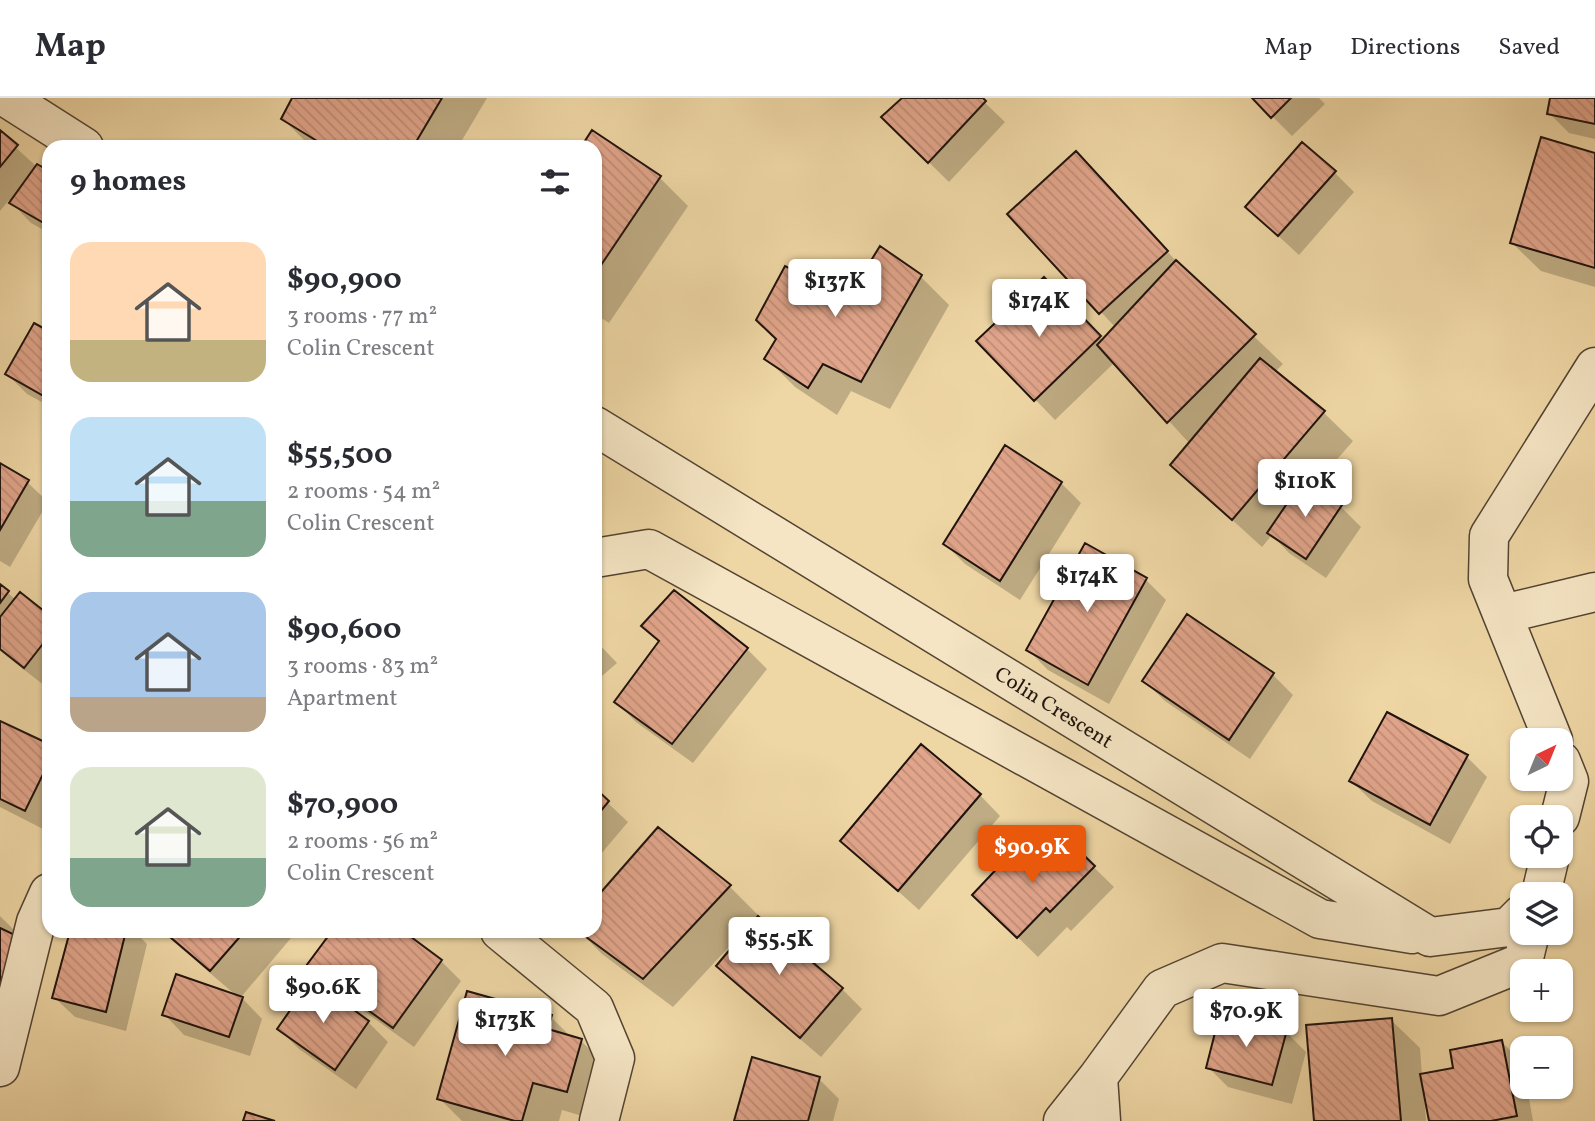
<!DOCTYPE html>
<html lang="en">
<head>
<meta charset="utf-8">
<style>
  :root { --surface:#fff; --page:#f7f7f7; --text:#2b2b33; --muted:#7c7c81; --line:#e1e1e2; --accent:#ea580c }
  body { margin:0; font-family:Vollkorn,serif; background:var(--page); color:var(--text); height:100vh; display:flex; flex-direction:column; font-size:26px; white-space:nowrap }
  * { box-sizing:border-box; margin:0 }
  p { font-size:23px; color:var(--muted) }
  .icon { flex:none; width:38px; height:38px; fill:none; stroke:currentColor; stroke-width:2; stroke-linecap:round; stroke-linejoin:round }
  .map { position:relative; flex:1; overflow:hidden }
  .panel { position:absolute; left:42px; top:42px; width:560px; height:798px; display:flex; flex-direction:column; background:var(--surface); border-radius:21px; box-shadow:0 2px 5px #0004 }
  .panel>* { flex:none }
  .needle { width:46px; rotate:43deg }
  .controls { position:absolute; left:1510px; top:630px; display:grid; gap:14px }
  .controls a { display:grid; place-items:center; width:63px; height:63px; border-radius:14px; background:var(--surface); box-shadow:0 2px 5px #0004; font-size:35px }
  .price { position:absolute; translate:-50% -60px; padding:0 16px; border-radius:7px; background:#fff; color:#222; font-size:23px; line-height:46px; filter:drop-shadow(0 2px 4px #0008) }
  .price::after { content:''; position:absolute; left:50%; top:42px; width:21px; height:16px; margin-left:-10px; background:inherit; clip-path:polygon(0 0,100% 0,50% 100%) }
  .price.on { background:var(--accent); color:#fff }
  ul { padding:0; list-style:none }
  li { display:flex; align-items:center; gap:21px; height:175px; padding:0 28px }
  li span { display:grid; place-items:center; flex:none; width:196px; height:140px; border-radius:21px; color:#555 }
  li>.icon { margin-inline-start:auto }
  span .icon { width:84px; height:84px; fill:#fffc; stroke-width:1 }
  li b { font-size:30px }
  h2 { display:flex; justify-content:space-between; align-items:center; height:84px; padding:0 28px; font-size:30px }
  header { display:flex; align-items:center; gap:42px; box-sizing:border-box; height:98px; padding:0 35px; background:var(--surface); border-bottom:2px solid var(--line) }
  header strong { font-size:33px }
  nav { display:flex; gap:38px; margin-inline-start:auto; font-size:24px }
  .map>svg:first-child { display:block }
  .shadow { fill:#0003 }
  .building { fill:url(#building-back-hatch); stroke:#1f130d; stroke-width:2 }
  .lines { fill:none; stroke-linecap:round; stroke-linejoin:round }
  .minor-casing { stroke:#534433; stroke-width:41 }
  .minor { stroke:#f5e5c4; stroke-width:38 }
  .labels { text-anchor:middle; stroke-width:7; stroke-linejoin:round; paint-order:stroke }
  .street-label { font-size:21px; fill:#1f130d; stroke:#f5e5c4 }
</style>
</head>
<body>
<header>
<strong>Map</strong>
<nav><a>Map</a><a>Directions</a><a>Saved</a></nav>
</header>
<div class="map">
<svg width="1595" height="1023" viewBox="0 0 1595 1023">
  <defs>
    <pattern id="building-back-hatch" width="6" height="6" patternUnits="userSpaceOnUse" patternTransform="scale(1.75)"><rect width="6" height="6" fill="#e1a58b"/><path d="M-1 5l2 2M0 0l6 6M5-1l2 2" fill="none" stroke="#c18d77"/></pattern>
  </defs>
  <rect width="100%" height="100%" fill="#efd7a5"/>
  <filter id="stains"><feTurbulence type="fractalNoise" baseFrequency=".00286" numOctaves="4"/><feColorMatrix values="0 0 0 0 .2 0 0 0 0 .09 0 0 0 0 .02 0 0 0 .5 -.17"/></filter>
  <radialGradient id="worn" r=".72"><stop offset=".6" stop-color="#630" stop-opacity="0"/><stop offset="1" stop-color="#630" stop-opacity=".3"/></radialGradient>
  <!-- shadow -->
  <path class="shadow" d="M 294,0 L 487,0 L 458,49 L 311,49 L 283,21 Z
    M 904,0 L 980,0 L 1005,24 L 949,84 L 883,19 Z
    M 1254,0 L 1319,0 L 1325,6 L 1292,38 Z
    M 1552,0 L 1595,0 L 1595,41 L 1569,35 L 1549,15 Z
    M 0,35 L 37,69 L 49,75 L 49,135 L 31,125 L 9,102 L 0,113 Z
    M 593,35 L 659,79 L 688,108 L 609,225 L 595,216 L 595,49 L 583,49 Z
    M 1076,55 L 1190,178 L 1283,266 L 1275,274 L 1324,315 L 1353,343 L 1312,390 L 1341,409 L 1361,429 L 1326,480 L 1289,455 L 1272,437 L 1262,449 L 1172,367 L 1190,346 L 1115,264 L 1055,322 L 979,243 L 1064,201 L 1103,243 L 1116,230 L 1010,116 Z
    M 1595,57 L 1595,189 L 1541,173 L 1512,145 Z
    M 1334,74 L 1354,94 L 1299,157 L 1247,109 Z
    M 920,178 L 949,207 L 890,311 L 851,293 L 837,317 L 795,289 L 767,261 L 850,200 Z
    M 49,235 L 49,308 L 27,296 L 7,276 Z
    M 0,368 L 27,384 L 48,404 L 10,469 L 0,463 Z
    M 1061,385 L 1081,405 L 1020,502 L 965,466 L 945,446 Z
    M 1085,448 L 1146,482 L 1166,502 L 1109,606 L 1048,572 L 1028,552 Z
    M 0,488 L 16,502 L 49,519 L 49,583 L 45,588 L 0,553 Z
    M 675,495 L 747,551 L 767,571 L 693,665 L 636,624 L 616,604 L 660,545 L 643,528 Z
    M 1187,519 L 1273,577 L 1293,597 L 1250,661 L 1165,603 L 1144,583 Z
    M 595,542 L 617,565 L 595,584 Z
    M 0,625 L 49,648 L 49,724 L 45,732 L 0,709 Z
    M 1467,659 L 1487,679 L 1450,746 L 1372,703 L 1351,683 Z
    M 595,693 L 628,724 L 595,763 Z
    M 980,697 L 1000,718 L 919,812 L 842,743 Z
    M 658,731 L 730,789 L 758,817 L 756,819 L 842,891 L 862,911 L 821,959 L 738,888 L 718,868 L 756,824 L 754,822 L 673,909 L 602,856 L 579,833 L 595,833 L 595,803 Z
    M 1066,742 L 1114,789 L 1071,833 L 1067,829 L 1038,859 L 995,817 Z
    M 0,818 L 17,835 L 0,902 Z
    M 72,833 L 134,833 L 147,846 L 126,933 L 75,919 L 54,899 Z
    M 161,833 L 297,833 L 241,899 L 262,921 L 250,958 L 184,937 L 164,916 L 238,899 Z
    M 334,833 L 400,833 L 441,863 L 461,883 L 414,949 L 329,888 L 309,868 Z
    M 312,884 L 368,924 L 388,944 L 356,991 L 299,951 L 279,931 Z
    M 551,919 L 572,940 L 581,943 L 610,971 L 596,1022 L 562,1012 L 559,1023 L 462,1023 L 439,1000 Z
    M 1391,922 L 1420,950 L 1422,978 L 1455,971 L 1502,944 L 1522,965 L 1522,989 L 1527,989 L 1533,1023 L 1431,1023 L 1426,997 L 1424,997 L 1426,1023 L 1316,1023 Z
    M 1286,934 L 1306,954 L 1292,1006 L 1228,989 L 1208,969 Z
    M 819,981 L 839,1001 L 833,1023 L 736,1023 Z"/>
  <!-- building -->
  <path class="building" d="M 292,0 L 442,0 L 413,49 L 327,49 L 281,21 Z
    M 902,0 L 983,0 L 986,3 L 928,65 L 881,19 Z
    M 1252,0 L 1291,0 L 1271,20 Z
    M 1550,0 L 1595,0 L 1595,26 L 1547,16 Z
    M 0,32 L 18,47 L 0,69 Z
    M 592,32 L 661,78 L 595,176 L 595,49 L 581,49 Z
    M 1541,39 L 1595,55 L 1595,170 L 1510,145 Z
    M 1302,44 L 1336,73 L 1278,138 L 1245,109 Z
    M 1076,53 L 1168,153 L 1099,216 L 1007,116 Z
    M 37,66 L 49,73 L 49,128 L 9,105 Z
    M 880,148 L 922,177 L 861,284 L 823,266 L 808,290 L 764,261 L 776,241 L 756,222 L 785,168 L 849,198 Z
    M 1176,162 L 1256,236 L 1167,325 L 1097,247 Z
    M 1044,179 L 1101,238 L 1034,303 L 976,243 Z
    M 34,225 L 49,233 L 49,301 L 5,276 Z
    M 1260,260 L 1325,313 L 1232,422 L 1170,367 Z
    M 1005,347 L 1062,384 L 1000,483 L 943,446 Z
    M 0,365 L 29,382 L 0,432 Z
    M 1303,382 L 1342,407 L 1306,461 L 1267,435 Z
    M 1085,445 L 1147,480 L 1088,587 L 1026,552 Z
    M 0,486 L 9,493 L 0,505 Z
    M 674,492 L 748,550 L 672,646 L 614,604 L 659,543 L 641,528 Z
    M 20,494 L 49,517 L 49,538 L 24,570 L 0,551 L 0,519 Z
    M 1187,516 L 1274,575 L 1229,642 L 1142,583 Z
    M 1387,614 L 1468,657 L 1430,727 L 1349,683 Z
    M 0,623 L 49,646 L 49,664 L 25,713 L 0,701 Z
    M 921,646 L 981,696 L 898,793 L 840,743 Z
    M 595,690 L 609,703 L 595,720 Z
    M 658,729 L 731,787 L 643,881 L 578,833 L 595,833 L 595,801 Z
    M 1066,740 L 1095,768 L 1050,814 L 1046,810 L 1017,840 L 972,797 L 1021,745 L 1042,765 Z
    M 758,818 L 843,890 L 800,940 L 716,868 Z
    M 0,830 L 21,840 L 0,884 Z
    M 70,833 L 126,833 L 106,914 L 52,900 Z
    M 163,833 L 245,833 L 210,873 Z
    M 332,833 L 403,833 L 442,862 L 393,930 L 306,868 Z
    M 176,876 L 243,899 L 229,939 L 162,917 Z
    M 312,881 L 369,923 L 335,972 L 277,931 Z
    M 467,893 L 552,917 L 548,931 L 582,941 L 567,994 L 533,985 L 522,1023 L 515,1023 L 437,1001 Z
    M 1220,915 L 1287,932 L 1272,987 L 1206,970 Z
    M 1392,920 L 1401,1023 L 1314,1023 L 1306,927 Z
    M 1502,942 L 1517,1018 L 1491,1023 L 1429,1023 L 1420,976 L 1453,970 L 1450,952 Z
    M 752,959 L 820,979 L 808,1023 L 734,1023 Z
    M 246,1014 L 275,1023 L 243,1023 Z"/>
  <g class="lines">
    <!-- minor casing -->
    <g class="minor-casing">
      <path id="minor" d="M 7,0 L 84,49
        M 595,328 L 1430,839 L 1509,829 L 1522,816
        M 595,460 L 649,451 L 1320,821 L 1412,836
        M 1503,516 L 1595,494
        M 1553,642 L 1488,481 L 1489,438 L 1595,269
        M 1560,719 L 1569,683 L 1561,663
        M 1541,796 L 1550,758
        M 500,833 L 594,910 L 615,960 L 599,1023
        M 0,969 L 36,824 L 49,795
        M 1063,1023 L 1098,979
        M 1101,1023 L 1098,979 L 1162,891 L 1222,865 L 1439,898 L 1523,864 L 1530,835"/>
    </g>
    <!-- minor -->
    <use href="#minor" class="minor"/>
  </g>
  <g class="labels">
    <!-- street labels -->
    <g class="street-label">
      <text transform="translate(1054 609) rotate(32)" y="7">Colin Crescent</text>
    </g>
  </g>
  <rect width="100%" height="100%" filter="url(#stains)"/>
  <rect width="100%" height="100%" fill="url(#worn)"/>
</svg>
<div class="controls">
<a><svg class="needle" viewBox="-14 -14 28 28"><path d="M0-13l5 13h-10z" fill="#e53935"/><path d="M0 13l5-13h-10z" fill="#7c7c81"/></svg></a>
<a><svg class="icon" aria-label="locate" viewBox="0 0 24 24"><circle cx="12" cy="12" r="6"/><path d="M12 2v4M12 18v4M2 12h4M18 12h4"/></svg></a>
<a><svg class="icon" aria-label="layers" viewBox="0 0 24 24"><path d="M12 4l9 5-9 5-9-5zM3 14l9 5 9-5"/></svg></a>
<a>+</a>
<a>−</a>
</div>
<b class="price" style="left:835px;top:221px">$137K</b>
<b class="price" style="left:1039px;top:241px">$174K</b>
<b class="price" style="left:1305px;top:421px">$110K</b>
<b class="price" style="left:1087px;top:516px">$174K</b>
<b class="price on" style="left:1032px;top:787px">$90.9K</b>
<b class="price" style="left:779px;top:879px">$55.5K</b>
<b class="price" style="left:323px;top:927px">$90.6K</b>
<b class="price" style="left:1246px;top:951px">$70.9K</b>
<b class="price" style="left:505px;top:960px">$173K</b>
<section class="panel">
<h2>9 homes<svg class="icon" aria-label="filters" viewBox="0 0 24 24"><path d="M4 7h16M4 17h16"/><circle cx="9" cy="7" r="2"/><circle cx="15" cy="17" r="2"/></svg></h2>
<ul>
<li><span style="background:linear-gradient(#ffd9b3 70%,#c2b280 0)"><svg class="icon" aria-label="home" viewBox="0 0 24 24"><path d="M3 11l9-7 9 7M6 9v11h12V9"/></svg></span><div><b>$90,900</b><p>3 rooms · 77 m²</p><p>Colin Crescent</p></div></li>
<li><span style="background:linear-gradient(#bfe0f5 60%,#7fa58c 0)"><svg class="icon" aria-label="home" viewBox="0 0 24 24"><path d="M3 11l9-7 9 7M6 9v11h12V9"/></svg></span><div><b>$55,500</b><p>2 rooms · 54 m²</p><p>Colin Crescent</p></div></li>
<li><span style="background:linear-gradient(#a9c7e8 75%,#b9a48a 0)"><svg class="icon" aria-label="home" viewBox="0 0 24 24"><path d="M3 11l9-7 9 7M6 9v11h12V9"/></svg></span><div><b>$90,600</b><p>3 rooms · 83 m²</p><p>Apartment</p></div></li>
<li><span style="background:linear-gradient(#dfe7d0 65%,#7fa58c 0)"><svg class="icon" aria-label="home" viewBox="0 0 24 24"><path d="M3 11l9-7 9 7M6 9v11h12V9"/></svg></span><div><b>$70,900</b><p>2 rooms · 56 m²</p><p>Colin Crescent</p></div></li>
</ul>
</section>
</div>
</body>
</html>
